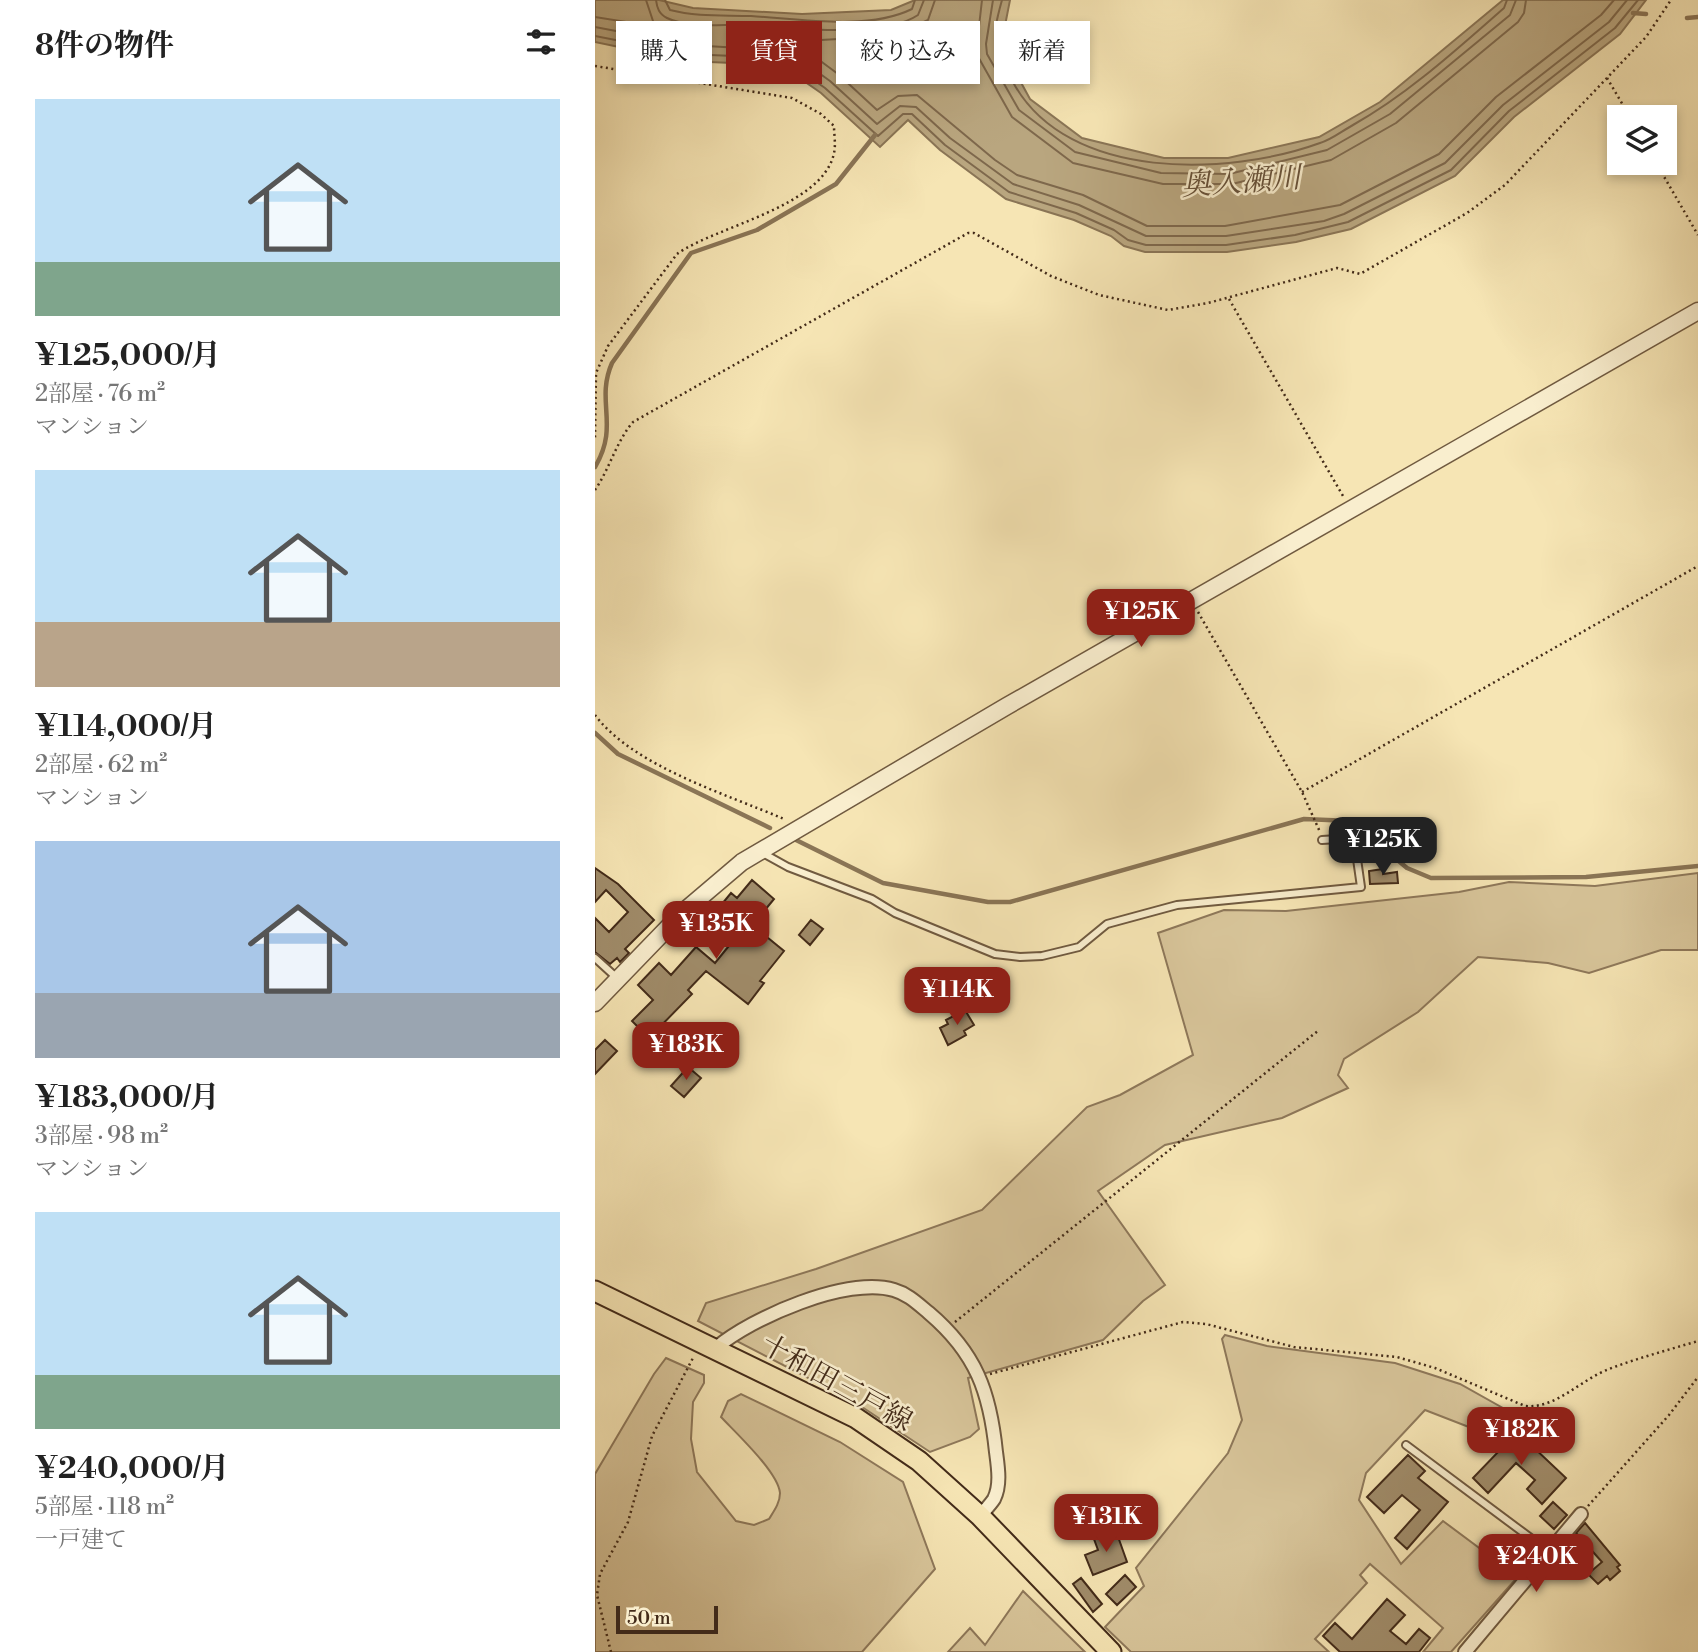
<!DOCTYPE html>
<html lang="ja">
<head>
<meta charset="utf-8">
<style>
  :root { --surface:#fff; --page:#f2f2f2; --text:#222; --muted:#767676; --accent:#8f2418 }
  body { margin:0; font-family:"Libre Bodoni","Noto Serif JP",serif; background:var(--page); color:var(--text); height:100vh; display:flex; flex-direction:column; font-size:26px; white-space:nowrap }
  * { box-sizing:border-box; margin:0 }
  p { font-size:23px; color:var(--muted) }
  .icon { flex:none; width:38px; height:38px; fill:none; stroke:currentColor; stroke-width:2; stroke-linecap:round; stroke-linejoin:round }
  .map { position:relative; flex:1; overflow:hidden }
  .drawer { display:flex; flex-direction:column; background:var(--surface); width:595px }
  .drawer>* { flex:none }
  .banner { position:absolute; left:21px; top:21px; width:665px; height:63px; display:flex; gap:14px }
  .fabs { position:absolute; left:1012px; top:105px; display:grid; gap:14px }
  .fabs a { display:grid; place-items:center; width:70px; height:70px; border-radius:0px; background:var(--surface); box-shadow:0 4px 10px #0003; font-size:35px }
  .scale { position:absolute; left:21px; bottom:18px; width:102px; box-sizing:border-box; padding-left:7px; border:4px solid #432b19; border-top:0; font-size:19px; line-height:24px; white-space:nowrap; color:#432b19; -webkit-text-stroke:5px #f9eece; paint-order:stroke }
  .price { position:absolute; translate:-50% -60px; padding:0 16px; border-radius:14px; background:var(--accent); color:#fff; font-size:23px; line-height:46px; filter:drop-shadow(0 2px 4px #0008) }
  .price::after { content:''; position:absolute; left:50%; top:42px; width:21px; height:16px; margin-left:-10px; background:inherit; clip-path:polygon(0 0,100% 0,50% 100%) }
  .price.active { background:#222; color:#fff }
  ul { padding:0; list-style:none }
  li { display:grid; align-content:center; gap:14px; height:371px; padding:0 35px }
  li span { display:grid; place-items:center; height:217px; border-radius:0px; color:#555 }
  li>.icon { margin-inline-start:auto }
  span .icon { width:126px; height:126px; fill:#fffc; stroke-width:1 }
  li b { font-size:30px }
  h2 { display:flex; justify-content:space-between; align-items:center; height:84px; padding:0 35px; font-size:30px }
  .chip { padding:0 24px; border-radius:0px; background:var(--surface); box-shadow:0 4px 10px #0003; font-size:24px; line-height:63px }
  .chip.active { background:var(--accent); color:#fff }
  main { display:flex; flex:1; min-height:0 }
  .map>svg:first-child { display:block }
  .green { fill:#d8c59a; stroke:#8e785a; stroke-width:2 }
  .water { fill:#b9a67f; stroke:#8a7556; stroke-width:2 }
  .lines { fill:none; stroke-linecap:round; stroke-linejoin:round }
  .shore { stroke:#7e684c; stroke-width:2 }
  .stream { stroke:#8a7556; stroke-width:4.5 }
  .building { fill:#a08c6a; stroke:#432b19; stroke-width:2 }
  .service-casing { stroke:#705a40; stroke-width:10 }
  .minor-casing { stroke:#705a40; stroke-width:16 }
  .tertiary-casing { stroke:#705a40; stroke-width:19 }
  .primary-casing { stroke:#432b19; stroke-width:23 }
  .path { stroke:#432b19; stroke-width:2.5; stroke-dasharray:2 3.5; stroke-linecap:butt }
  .service { stroke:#f9eece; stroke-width:6 }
  .minor { stroke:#f9eece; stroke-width:12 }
  .tertiary { stroke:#f9eece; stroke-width:16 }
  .primary { stroke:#f6e5b4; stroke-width:19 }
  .labels { text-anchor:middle; stroke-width:5; stroke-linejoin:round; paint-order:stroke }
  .street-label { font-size:28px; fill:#432b19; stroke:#f9eece }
  .water-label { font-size:30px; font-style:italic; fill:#665038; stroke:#f9eece }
</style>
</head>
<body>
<main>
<section class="drawer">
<h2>8件の物件<svg class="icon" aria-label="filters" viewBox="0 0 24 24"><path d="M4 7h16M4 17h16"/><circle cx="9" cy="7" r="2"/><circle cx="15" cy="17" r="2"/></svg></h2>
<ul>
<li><span style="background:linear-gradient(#bfe0f5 75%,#7fa58c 0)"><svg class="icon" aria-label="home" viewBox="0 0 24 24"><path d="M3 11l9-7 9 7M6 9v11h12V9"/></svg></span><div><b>¥125,000/月</b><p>2部屋 · 76 m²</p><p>マンション</p></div></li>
<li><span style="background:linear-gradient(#bfe0f5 70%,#b9a48a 0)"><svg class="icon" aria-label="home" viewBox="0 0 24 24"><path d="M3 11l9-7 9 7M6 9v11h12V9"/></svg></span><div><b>¥114,000/月</b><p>2部屋 · 62 m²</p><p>マンション</p></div></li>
<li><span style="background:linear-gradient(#a9c7e8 70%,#9aa5b1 0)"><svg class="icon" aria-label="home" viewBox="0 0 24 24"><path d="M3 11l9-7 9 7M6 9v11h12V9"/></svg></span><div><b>¥183,000/月</b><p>3部屋 · 98 m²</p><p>マンション</p></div></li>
<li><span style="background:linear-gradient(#bfe0f5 75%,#7fa58c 0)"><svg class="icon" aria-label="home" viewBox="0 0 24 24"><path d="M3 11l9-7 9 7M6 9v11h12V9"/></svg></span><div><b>¥240,000/月</b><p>5部屋 · 118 m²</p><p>一戸建て</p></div></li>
</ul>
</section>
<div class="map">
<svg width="1103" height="1652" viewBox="0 0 1103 1652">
  <rect width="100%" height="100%" fill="#f6e5b4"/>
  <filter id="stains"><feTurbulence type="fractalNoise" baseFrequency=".00286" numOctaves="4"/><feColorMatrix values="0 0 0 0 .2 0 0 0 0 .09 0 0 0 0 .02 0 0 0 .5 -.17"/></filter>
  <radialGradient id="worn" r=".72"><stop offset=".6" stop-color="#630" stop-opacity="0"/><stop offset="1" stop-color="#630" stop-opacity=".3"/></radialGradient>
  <!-- green -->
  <path class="green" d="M 1103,873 L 1103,950 L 1066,950 L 994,973 L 953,963 L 883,957 L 823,1012 L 749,1059 L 743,1075 L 753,1088 L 687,1118 L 570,1145 L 503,1191 L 570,1285 L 548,1301 L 508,1340 L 373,1378 L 384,1429 L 375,1437 L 335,1452 L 258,1401 L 103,1321 L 111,1303 L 221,1269 L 387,1210 L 492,1107 L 525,1095 L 598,1055 L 563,933 L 629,910 L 691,911 L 864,892 L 914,882 L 1000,886 Z
    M 630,1335 L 672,1346 L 800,1363 L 865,1384 L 915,1412 L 897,1436 L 830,1410 L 771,1473 L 764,1500 L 806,1564 L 848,1521 L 907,1565 L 920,1580 L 856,1652 L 828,1652 L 848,1628 L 775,1564 L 765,1575 L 772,1583 L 720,1639 L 734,1652 L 536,1652 L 510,1627 L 549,1586 L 541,1568 L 633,1453 L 647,1420 L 627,1339 Z
    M 71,1358 L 109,1375 L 109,1383 L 98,1402 L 96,1439 L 102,1472 L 141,1521 L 159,1525 L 174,1519 C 179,1511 185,1503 185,1493 C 183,1472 141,1433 126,1417 L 133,1401 L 146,1394 L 245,1442 L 308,1482 L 340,1569 L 267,1652 L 0,1652 L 0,1474 L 59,1374 Z
    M 428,1591 L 490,1652 L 353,1652 L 375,1628 L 390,1645 Z"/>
  <!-- water -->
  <path class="water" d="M 0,0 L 64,0 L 98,8 L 207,14 L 296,10 L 320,0 L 415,0 L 406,46 L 435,99 L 487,138 L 569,158 L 633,158 L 724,137 L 785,102 L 908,0 L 1051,0 L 1025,34 L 919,117 L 860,176 L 756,229 L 701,242 L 632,252 L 550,252 L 529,246 L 516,236 L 479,220 L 411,199 L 345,150 L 313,120 L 285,147 L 226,93 L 193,70 L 161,64 L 91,61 L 0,42 Z"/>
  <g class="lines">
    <!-- shore -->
    <path class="shore" d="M 61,0 C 62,8 64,14 72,18 C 97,30 130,23 158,25 C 201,28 287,39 323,15 L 329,0
      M 70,0 L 75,10 C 102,17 128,15 156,16 C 205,19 272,31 317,9 L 320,0
      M 340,0 L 333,20 L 299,36 L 207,41 L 204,45 L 243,74 L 282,110 L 303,96 L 322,95 L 400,160 L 422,175 L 488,195 L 552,226 L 630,226 L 745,205 L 844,154 L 901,97 L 1006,15 L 1019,0
      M 387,0 L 381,53 L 417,117 L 478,163 L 568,184 L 637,184 L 736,160 L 801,123 L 923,22 L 929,13 L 931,0
      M 398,0 L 391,44 L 392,54 L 424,110 L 480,152 L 566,173 L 634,174 L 732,150 L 795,114 L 915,15 L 921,0
      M 407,0 C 395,43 398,47 419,84 C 474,182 634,176 725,143 C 736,140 747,131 758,125 C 813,94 861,50 909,8 L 912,0
      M 0,17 L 56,26 L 58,21 L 51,0
      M 0,27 L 94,45 L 163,49 L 199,55 L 235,81 L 282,124 L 305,106 L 321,107 L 355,138 L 418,184 L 484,205 L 551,236 L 631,236 L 729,221 L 749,214 L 850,163 L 908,105 L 1014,22 L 1032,0
      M 0,36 L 92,54 L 162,57 L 196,64 L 230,88 L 283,136 L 308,114 L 317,114 L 350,145 L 414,192 L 481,213 L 519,230 L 533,240 L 551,245 L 631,245 L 700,235 L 753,222 L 856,170 L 914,111 L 1020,28 L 1043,0"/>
    <!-- stream -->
    <path class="stream" d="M 1038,13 L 1051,14
      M 1092,18 L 1103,17
      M 0,467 C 25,425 0,402 17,363 L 96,253 L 162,230 L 241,184 L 280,135
      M 0,733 L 23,754 L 175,828
      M 199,839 L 288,883 L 393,902 L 415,902 L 709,819 L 756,821 L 812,868 L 836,878 L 991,877 L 1103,866"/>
  </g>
  <!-- building -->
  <path class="building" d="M 0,868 L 23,884 L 59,920 L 30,949 L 34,953 L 25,962 L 22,958 L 15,964 L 0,952 L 0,918 L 14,932 L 33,912 L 11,890 L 0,902 Z
    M 788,869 L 788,874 L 802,872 L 803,883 L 775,884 L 774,871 Z
    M 157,880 L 179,899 L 170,910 L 164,904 L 151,920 L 189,951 L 165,981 L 169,983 L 153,1004 L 111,971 L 93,990 L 97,994 L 54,1038 L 37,1021 L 58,1000 L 43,985 L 64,963 L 76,975 L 101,947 L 120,963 L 133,947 L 109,926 L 136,893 L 142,898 Z
    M 216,920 L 228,929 L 215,945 L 204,935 Z
    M 370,1010 L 379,1025 L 369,1031 L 371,1035 L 353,1045 L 345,1028 L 353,1024 L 351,1020 Z
    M 10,1040 L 22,1051 L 0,1074 L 0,1050 Z
    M 93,1067 L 106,1078 L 89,1097 L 76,1086 Z
    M 917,1427 L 971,1478 L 947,1504 L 932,1489 L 940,1480 L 921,1463 L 893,1493 L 878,1478 L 906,1449 L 901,1443 Z
    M 813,1455 L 830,1471 L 823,1478 L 853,1502 L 812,1549 L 800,1538 L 825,1510 L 807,1495 L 789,1513 L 772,1497 Z
    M 958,1502 L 972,1515 L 959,1529 L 945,1516 Z
    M 990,1523 L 1025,1565 L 1022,1567 L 1025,1571 L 1015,1580 L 1012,1576 L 1003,1584 L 993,1574 L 1007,1562 L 981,1533 Z
    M 521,1531 L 532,1562 L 498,1575 L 490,1555 L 503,1550 L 499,1539 Z
    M 530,1575 L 541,1587 L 522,1605 L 511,1594 Z
    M 486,1578 L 507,1604 L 498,1612 L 478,1584 Z
    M 792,1599 L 810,1615 L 795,1631 L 811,1644 L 824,1629 L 835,1638 L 824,1652 L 745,1652 L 728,1636 L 740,1623 L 757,1639 Z"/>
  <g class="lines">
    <!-- service casing -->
    <g class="service-casing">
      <path id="service" d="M 166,852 L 193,867 L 277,899 L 300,913 L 400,954 L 425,957 L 447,956 L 484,947 L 512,924 L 582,905 L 766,887 L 759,838 L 727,840
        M 0,958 L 22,978
        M 811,1445 L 953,1551"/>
    </g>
    <!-- minor casing -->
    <g class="minor-casing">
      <path id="minor" d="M 121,1348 C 156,1318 252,1276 299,1290 C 313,1294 323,1304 334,1313 C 381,1353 395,1392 401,1452 C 403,1467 406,1485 399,1499 C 395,1505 390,1510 385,1516
        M 870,1652 L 986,1514"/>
    </g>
    <!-- tertiary casing -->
    <g class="tertiary-casing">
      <path id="tertiary" d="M 0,1003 L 87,913 L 147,862 L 412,706 L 1103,311"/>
    </g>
    <!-- primary casing -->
    <g class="primary-casing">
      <path id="primary" d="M 0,1291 L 261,1418 L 324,1461 L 385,1516 L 516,1652"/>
    </g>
    <!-- path -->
    <path class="path" d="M 0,66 L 197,98 L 226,114 L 239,126 C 239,134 241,145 239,153 C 228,207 121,226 82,254 L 13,346 L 1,373 L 0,438
      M 1012,78 L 1035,117
      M 1061,163 L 1103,235
      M 634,299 L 748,496
      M 0,490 C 15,468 21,442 38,422 L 373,233 L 379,233 L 456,276 L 504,295 L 573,310 L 613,303 L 742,268 L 765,274 L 872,213 L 910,185 L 1051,37 L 1076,0
      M 603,612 L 707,792 L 725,832
      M 0,715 C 38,766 131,794 189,819
      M 707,792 L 1103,566
      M 360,1322 L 724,1030
      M 395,1374 L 588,1322 L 611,1324 L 699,1347 L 802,1357 L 840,1368 L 930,1406 C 961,1409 985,1380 1014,1369 C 1043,1358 1073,1350 1103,1341
      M 993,1506 L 1074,1415 L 1103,1377
      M 16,1652 L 2,1595 L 5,1574 L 33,1522 L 57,1436 L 99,1356"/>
    <!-- service -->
    <use href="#service" class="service"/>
    <!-- minor -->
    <use href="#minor" class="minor"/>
    <!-- tertiary -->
    <use href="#tertiary" class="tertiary"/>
    <!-- primary -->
    <use href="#primary" class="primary"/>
  </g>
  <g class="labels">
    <!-- street labels -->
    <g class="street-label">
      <text transform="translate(242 1382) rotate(29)" y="10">十和田三戸線</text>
    </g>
    <!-- water labels -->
    <g class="water-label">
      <text transform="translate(646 181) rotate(-4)" y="10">奥入瀬川</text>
    </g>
  </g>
  <rect width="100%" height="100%" filter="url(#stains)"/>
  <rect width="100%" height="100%" fill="url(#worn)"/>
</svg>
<div class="fabs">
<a><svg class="icon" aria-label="layers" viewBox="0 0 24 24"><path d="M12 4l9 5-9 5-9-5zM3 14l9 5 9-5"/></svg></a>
</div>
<div class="scale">50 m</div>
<b class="price" style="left:546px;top:649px">¥125K</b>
<b class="price active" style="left:788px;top:877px">¥125K</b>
<b class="price" style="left:121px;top:961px">¥135K</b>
<b class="price" style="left:362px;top:1027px">¥114K</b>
<b class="price" style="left:91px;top:1082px">¥183K</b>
<b class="price" style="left:926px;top:1467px">¥182K</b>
<b class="price" style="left:511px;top:1554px">¥131K</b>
<b class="price" style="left:941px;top:1594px">¥240K</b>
<div class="banner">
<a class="chip">購入</a>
<a class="chip active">賃貸</a>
<a class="chip">絞り込み</a>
<a class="chip">新着</a>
</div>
</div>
</main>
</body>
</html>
